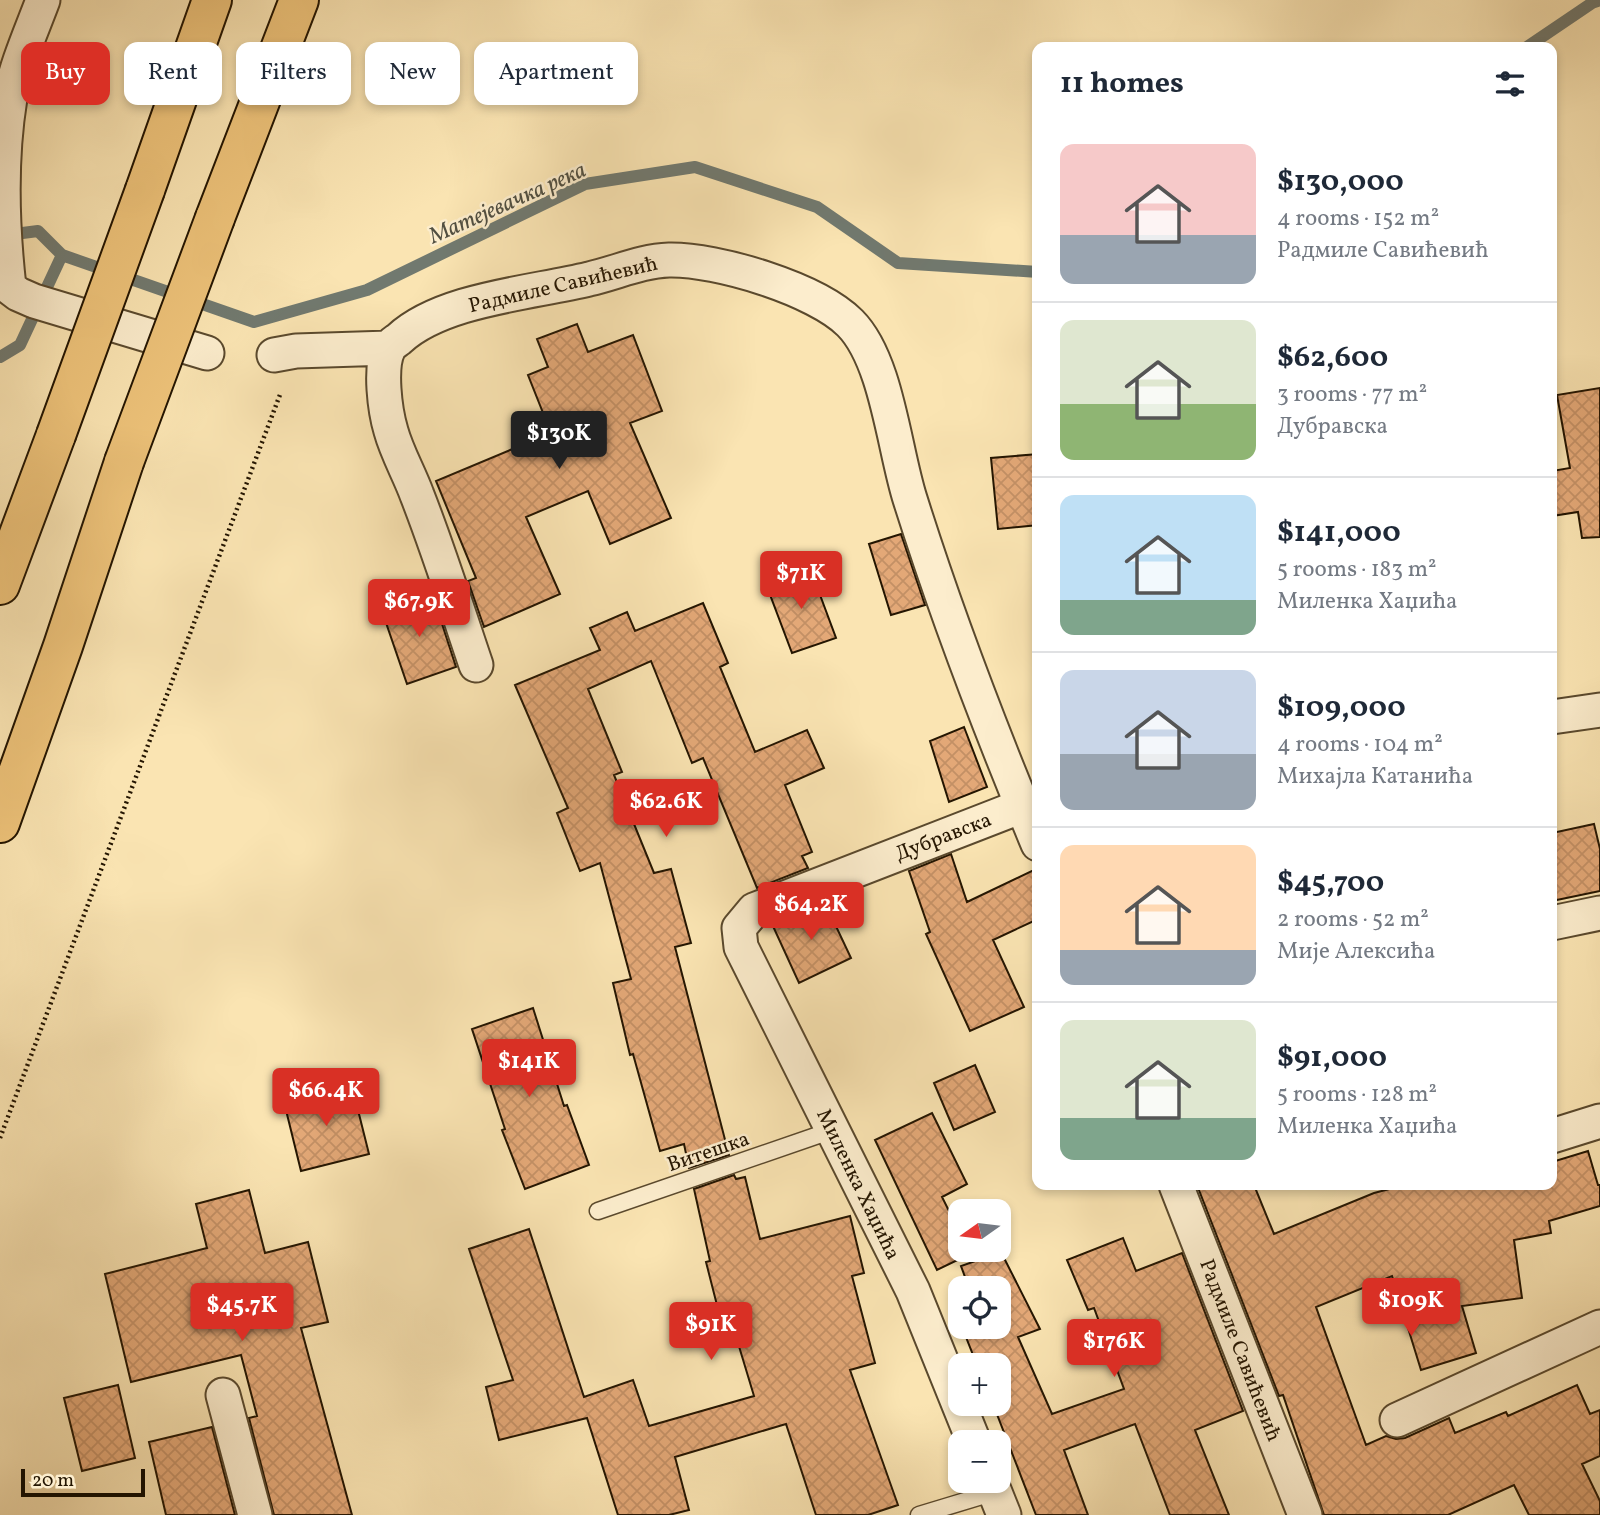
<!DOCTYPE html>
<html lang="en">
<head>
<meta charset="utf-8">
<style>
  :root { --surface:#fff; --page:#f6f6f7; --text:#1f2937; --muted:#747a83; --line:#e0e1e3; --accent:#d93025 }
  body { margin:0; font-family:Vollkorn,serif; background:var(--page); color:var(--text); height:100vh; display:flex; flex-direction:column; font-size:26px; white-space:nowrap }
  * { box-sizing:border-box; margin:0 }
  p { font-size:23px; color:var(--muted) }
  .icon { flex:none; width:38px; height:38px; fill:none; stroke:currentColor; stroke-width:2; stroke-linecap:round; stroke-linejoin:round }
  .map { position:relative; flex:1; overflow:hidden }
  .drawer { position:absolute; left:1032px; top:42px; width:525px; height:1148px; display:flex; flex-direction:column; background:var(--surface); border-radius:14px; box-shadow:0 4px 10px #0003 }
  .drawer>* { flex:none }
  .banner { position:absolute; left:21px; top:42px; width:665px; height:63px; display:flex; gap:14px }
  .needle { width:46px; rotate:256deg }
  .controls { position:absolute; left:948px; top:1199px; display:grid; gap:14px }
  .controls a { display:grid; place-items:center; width:63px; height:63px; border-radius:14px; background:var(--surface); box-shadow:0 4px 10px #0003; font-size:35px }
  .scale { position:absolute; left:21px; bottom:18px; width:124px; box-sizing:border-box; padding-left:7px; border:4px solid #241501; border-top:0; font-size:19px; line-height:24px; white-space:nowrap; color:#241501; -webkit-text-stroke:5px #fcedcd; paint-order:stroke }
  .price { position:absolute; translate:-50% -60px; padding:0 16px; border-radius:7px; background:var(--accent); color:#fff; font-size:23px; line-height:46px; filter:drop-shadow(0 2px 4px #0008) }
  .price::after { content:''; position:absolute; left:50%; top:42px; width:21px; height:16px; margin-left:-10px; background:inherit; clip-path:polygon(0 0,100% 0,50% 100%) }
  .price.on { background:#222; color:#fff }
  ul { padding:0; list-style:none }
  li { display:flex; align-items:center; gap:21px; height:175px; padding:0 28px }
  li+li { border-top:2px solid var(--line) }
  li span { display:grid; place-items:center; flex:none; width:196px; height:140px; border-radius:14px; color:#555 }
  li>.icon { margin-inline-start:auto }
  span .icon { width:84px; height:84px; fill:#fffc; stroke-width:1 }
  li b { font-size:30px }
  h2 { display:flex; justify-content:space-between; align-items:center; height:84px; padding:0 28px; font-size:30px }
  .pill { padding:0 24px; border-radius:14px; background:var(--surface); box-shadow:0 4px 10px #0003; font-size:24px; line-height:63px }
  .pill.on { background:var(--accent); color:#fff }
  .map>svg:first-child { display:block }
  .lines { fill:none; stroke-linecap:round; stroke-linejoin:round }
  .stream { stroke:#71796f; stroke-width:12 }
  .building { fill:url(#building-cross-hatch); stroke:#241501; stroke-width:2 }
  .service-casing { stroke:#5a492d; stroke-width:19 }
  .minor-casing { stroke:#5a492d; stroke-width:37 }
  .motorway-casing { stroke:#241501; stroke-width:42 }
  .path { stroke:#241501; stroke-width:4.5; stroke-dasharray:2 3.5; stroke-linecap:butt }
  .service { stroke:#fcedcd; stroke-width:16 }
  .minor { stroke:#fcedcd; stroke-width:33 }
  .motorway { stroke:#edc279; stroke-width:38 }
  .motorway-bridge-casing { stroke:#241501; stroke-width:42; stroke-linecap:butt }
  .motorway-bridge { stroke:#edc279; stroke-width:38 }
  .labels { text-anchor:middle; stroke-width:5; stroke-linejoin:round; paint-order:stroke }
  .street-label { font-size:21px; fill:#241501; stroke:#fcedcd }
  .water-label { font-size:23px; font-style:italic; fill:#514f41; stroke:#fcedcd }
</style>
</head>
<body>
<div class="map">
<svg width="1600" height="1515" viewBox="0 0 1600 1515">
  <defs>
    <pattern id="building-cross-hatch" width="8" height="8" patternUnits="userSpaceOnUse" patternTransform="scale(1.75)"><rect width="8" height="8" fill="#e3a877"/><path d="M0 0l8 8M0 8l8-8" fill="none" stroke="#c39065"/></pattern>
  </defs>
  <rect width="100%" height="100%" fill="#fae4b2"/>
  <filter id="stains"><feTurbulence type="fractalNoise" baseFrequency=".00286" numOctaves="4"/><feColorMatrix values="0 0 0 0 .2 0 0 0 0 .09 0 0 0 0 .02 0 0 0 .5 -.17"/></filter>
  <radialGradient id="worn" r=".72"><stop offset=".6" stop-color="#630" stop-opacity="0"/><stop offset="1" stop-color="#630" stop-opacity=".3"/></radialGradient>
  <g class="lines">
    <!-- stream -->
    <path class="stream" d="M 1527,47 L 1592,3 L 1600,0
      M 7,235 L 38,231 L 62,255 L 254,322 L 367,290 L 585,184 L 695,167 L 817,207 L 898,263 L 1038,272
      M 0,357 L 20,345 L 62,255"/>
  </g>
  <!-- building -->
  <path class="building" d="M 577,324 L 588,352 L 633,335 L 662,411 L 630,423 L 671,518 L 610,544 L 588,491 L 526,517 L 560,594 L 484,627 L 468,581 L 476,578 L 436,481 L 551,433 L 528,375 L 548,367 L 537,339 Z
    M 1600,388 L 1600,537 L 1582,538 L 1578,512 L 1552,516 L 1552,471 L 1570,468 L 1557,395 Z
    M 1038,454 L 1038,525 L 998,529 L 991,458 Z
    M 901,534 L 925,605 L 891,615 L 869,544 Z
    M 810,568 L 836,638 L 792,653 L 766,584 Z
    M 432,593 L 456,667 L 407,684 L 382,611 Z
    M 703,603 L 728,663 L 720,667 L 755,752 L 807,730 L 824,768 L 785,785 L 812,852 L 802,856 L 808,868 L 757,888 L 703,758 L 692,763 L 651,661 L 588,689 L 622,772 L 614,775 L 654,873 L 671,869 L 691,943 L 675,947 L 729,1155 L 689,1168 L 684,1144 L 660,1151 L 633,1054 L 630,1055 L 613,983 L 631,979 L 600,863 L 580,871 L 557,813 L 568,808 L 515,685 L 600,650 L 590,628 L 627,612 L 635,631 Z
    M 964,727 L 987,787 L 949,802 L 930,741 Z
    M 1594,824 L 1600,849 L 1600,891 L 1552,901 L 1552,833 Z
    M 951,854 L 967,902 L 1038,868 L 1038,919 L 993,940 L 1024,1007 L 970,1031 L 926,934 L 930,932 L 909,871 Z
    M 825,903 L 851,958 L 799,983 L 772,924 Z
    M 533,1008 L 564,1106 L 567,1105 L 589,1165 L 525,1189 L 502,1130 L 505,1129 L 472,1029 Z
    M 975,1065 L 995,1112 L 954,1130 L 934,1083 Z
    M 352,1086 L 369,1154 L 301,1171 L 284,1102 Z
    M 932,1113 L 967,1184 L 942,1197 L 961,1235 L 961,1250 L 968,1250 L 970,1254 L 937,1270 L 875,1140 Z
    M 1588,1151 L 1598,1185 L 1600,1185 L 1600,1206 L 1549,1221 L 1551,1233 L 1514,1240 L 1522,1298 L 1462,1306 L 1476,1353 L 1421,1370 L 1392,1276 L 1316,1307 L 1366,1445 L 1386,1436 L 1396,1439 L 1405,1438 L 1449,1418 L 1455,1433 L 1506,1412 L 1508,1416 L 1577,1385 L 1590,1414 L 1600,1410 L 1600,1456 L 1582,1464 L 1600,1501 L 1600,1515 L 1529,1515 L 1514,1485 L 1448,1515 L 1324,1515 L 1283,1395 L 1279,1396 L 1197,1185 L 1254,1185 L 1274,1234 L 1374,1193 L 1405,1185 L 1552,1185 L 1552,1162 Z
    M 734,1175 L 736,1179 L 745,1177 L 760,1239 L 850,1216 L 864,1273 L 852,1276 L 875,1363 L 850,1370 L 898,1505 L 868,1515 L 816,1515 L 786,1424 L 675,1457 L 689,1510 L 669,1515 L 618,1515 L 587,1418 L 499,1440 L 486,1387 L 513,1380 L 469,1249 L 529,1229 L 584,1397 L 633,1380 L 649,1426 L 754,1396 L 728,1310 L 719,1313 L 706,1262 L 710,1261 L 694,1189 Z
    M 249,1190 L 265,1253 L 308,1242 L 328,1322 L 301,1328 L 352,1515 L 274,1515 L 249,1418 L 257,1416 L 241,1355 L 131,1382 L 105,1274 L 207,1248 L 196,1204 Z
    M 1123,1238 L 1136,1271 L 1182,1253 L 1243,1411 L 1195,1430 L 1229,1515 L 1170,1515 L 1135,1424 L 1064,1450 L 1088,1515 L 1036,1515 L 993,1404 L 999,1404 L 999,1365 L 977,1365 L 964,1332 L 979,1326 L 999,1326 L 999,1288 L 969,1288 L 961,1266 L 1001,1252 L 1040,1329 L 1018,1337 L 1052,1414 L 1124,1389 L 1094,1308 L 1088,1310 L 1067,1260 Z
    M 118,1385 L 135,1458 L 82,1471 L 64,1398 Z
    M 212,1427 L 235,1515 L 166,1515 L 149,1442 Z"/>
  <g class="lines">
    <!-- service casing -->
    <g class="service-casing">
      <path id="service" d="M 598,1211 L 833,1130
        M 919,1515 L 995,1492"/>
    </g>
    <!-- minor casing -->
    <g class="minor-casing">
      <path id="minor" d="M 43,0 C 31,32 16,65 10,98 C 0,160 2,225 9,287 L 18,294 L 34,301 L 207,353
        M 274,355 L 296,351 L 389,348
        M 476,665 C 457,609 439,551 417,495 C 409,473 397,453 391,431 C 385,411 379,367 389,348 C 391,344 395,342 399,339 C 442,299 532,293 589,279 C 616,273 641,261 669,260 C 717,259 816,289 850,323 C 887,360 894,449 910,499 C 947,617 991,731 1038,844
        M 1552,717 L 1600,710
        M 1552,923 L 1600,913
        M 1552,1136 L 1600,1121
        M 1176,1185 L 1305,1515
        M 223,1395 L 255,1515
        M 1397,1420 L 1600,1327
        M 974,1442 L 913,1291 L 741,947 L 739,928 L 754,910 L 1022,806 L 1038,802
        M 990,1480 L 1004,1515"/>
    </g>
    <!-- motorway casing -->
    <g class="motorway-casing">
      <path id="motorway" d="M 145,190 L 212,0
        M 215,218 L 299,0
        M 0,585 L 56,435
        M 0,823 L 63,646 L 124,462"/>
    </g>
    <!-- path -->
    <path class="path" d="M 0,1138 L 281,392"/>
    <!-- service -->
    <use href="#service" class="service"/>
    <!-- minor -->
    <use href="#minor" class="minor"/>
    <!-- motorway -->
    <use href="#motorway" class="motorway"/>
    <!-- motorway-bridge casing -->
    <g class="motorway-bridge-casing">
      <path id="motorway-bridge" d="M 56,435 L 145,190
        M 124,462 L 215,218"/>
    </g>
    <!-- motorway-bridge -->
    <use href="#motorway-bridge" class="motorway-bridge"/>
  </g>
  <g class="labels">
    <!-- street labels -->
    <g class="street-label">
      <text transform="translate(563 284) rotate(-13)" y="7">Радмиле Савићевић</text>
      <text transform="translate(943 836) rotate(-21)" y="7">Дубравска</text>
      <text transform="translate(708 1151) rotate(-19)" y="7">Витешка</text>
      <text transform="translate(859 1184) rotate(64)" y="7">Миленка Хаџића</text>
      <text transform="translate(1241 1350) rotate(69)" y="7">Радмиле Савићевић</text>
    </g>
    <!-- water labels -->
    <g class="water-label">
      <text transform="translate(507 202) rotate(-24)" y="8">Матејевачка река</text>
    </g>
  </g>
  <rect width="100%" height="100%" filter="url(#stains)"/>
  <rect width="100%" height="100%" fill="url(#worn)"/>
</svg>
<div class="controls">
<a><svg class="needle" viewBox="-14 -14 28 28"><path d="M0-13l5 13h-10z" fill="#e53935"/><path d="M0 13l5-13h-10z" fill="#747a83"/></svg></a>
<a><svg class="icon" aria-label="locate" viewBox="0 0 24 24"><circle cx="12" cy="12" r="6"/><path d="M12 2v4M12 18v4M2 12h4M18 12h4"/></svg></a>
<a>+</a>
<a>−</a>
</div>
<div class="scale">20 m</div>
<b class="price on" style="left:559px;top:471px">$130K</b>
<b class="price" style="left:801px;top:611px">$71K</b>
<b class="price" style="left:419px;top:639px">$67.9K</b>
<b class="price" style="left:666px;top:839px">$62.6K</b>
<b class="price" style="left:811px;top:942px">$64.2K</b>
<b class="price" style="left:529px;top:1099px">$141K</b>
<b class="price" style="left:326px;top:1128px">$66.4K</b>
<b class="price" style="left:1411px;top:1338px">$109K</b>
<b class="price" style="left:242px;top:1343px">$45.7K</b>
<b class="price" style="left:711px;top:1362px">$91K</b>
<b class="price" style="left:1114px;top:1379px">$176K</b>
<div class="banner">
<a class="pill on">Buy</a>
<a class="pill">Rent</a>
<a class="pill">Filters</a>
<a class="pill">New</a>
<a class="pill">Apartment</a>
</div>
<section class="drawer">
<h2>11 homes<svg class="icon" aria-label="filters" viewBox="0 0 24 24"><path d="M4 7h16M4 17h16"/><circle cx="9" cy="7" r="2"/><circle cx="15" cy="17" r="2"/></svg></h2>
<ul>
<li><span style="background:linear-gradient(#f6c9c9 65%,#9aa5b1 0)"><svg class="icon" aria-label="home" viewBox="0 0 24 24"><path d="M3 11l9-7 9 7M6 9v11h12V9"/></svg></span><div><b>$130,000</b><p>4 rooms · 152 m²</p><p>Радмиле Савићевић</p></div></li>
<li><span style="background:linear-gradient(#dfe7d0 60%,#8fb573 0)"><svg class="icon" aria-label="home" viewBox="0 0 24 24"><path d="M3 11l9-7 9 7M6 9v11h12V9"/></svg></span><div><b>$62,600</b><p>3 rooms · 77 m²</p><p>Дубравска</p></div></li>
<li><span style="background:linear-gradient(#bfe0f5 75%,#7fa58c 0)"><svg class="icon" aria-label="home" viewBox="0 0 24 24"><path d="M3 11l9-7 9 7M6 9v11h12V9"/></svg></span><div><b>$141,000</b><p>5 rooms · 183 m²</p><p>Миленка Хаџића</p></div></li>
<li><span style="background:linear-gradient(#c9d6e8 60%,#9aa5b1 0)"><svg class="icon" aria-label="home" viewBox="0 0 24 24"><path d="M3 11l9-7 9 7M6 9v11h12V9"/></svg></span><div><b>$109,000</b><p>4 rooms · 104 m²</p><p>Михајла Катанића</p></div></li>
<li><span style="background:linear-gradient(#ffd9b3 75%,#9aa5b1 0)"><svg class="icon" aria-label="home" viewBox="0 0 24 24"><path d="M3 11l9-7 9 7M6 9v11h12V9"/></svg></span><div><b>$45,700</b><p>2 rooms · 52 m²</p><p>Мије Алексића</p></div></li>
<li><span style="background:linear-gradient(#dfe7d0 70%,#7fa58c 0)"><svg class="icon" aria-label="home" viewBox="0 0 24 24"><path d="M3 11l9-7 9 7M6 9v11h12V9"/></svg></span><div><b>$91,000</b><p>5 rooms · 128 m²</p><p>Миленка Хаџића</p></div></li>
</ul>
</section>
</div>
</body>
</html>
